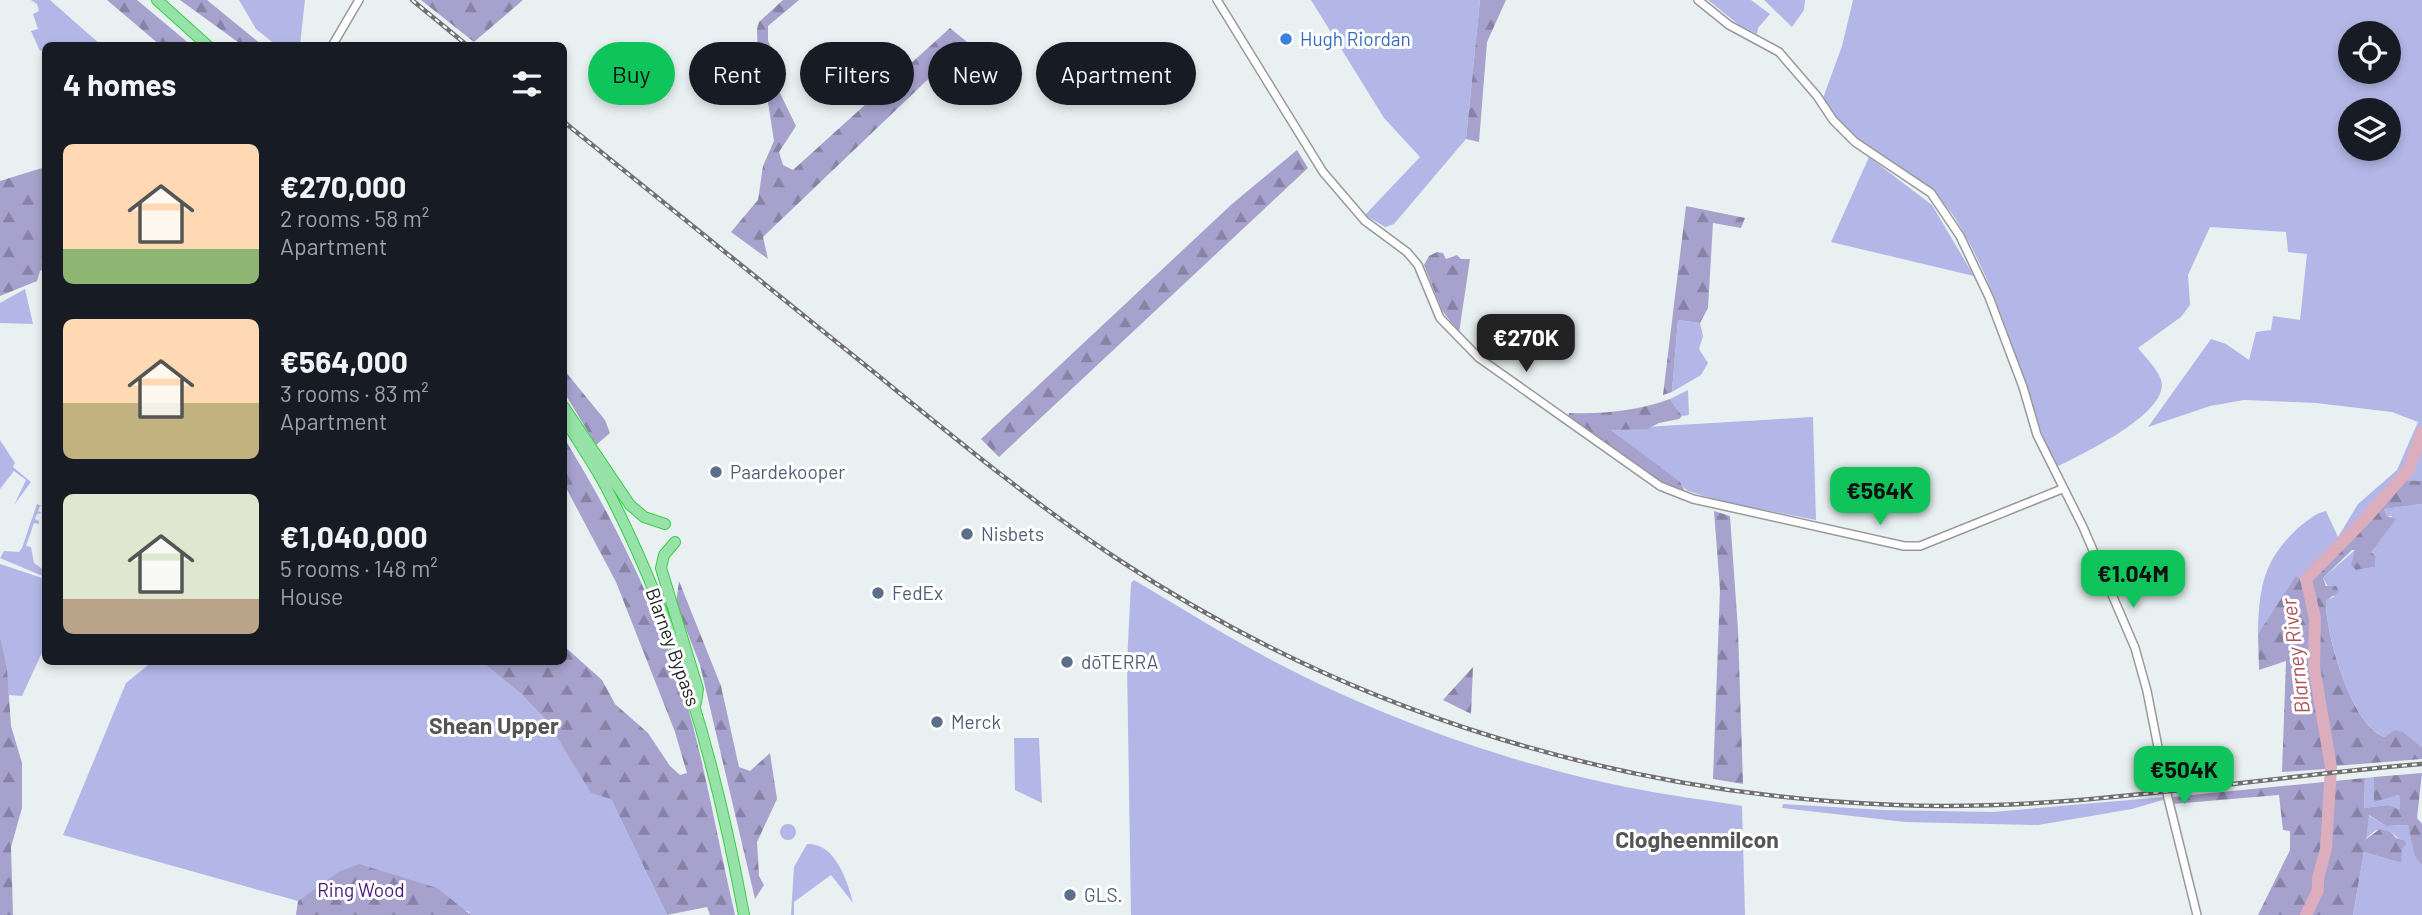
<!DOCTYPE html>
<html lang="en">
<head>
<meta charset="utf-8">
<style>
  :root { --surface:#171b24; --page:#242831; --text:#f1f3f6; --muted:#9ea1a6; --accent:#0fc45b }
  body { margin:0; font-family:Barlow,sans-serif; background:var(--page); color:var(--text); height:100vh; display:flex; flex-direction:column; font-size:26px; white-space:nowrap }
  * { box-sizing:border-box; margin:0 }
  p { font-size:23px; color:var(--muted) }
  .icon { flex:none; width:38px; height:38px; fill:none; stroke:currentColor; stroke-width:2; stroke-linecap:round; stroke-linejoin:round }
  .map { position:relative; flex:1; overflow:hidden }
  .details { position:absolute; left:42px; top:42px; width:525px; height:623px; display:flex; flex-direction:column; background:var(--surface); border-radius:10px; box-shadow:0 4px 10px #0003 }
  .details>* { flex:none }
  .hud { position:absolute; left:588px; top:42px; width:665px; height:63px; display:flex; gap:14px }
  .controls { position:absolute; left:2338px; top:21px; display:grid; gap:14px }
  .controls a { display:grid; place-items:center; width:63px; height:63px; border-radius:50%; background:var(--surface); box-shadow:0 4px 10px #0003; font-size:35px }
  .price { position:absolute; translate:-50% -60px; padding:0 16px; border-radius:14px; background:var(--accent); color:#111; font-size:23px; line-height:46px; filter:drop-shadow(0 2px 4px #0008) }
  .price::after { content:''; position:absolute; left:50%; top:42px; width:21px; height:16px; margin-left:-10px; background:inherit; clip-path:polygon(0 0,100% 0,50% 100%) }
  .price.selected { background:#222; color:#fff }
  ul { padding:0; list-style:none }
  li { display:flex; align-items:center; gap:21px; height:175px; padding:0 21px }
  li span { display:grid; place-items:center; flex:none; width:196px; height:140px; border-radius:10px; color:#555 }
  li>.icon { margin-inline-start:auto }
  span .icon { width:84px; height:84px; fill:#fffc; stroke-width:1 }
  li b { font-size:30px }
  h2 { display:flex; justify-content:space-between; align-items:center; height:84px; padding:0 21px; font-size:30px }
  .chip { padding:0 24px; border-radius:32px; background:var(--surface); box-shadow:0 4px 10px #0003; font-size:24px; line-height:63px }
  .chip.selected { background:var(--accent); color:#111 }
  .map>svg:first-child { display:block }
  .grass { fill:#b3b7e7; fill-rule:evenodd }
  .forest { fill:url(#forest-firs) }
  .lines { fill:none; stroke-linecap:round; stroke-linejoin:round }
  .river { stroke:#dbadbd; stroke-width:12 }
  .minor-casing { stroke:#999; stroke-width:10 }
  .highway-casing { stroke:#36cf42; stroke-width:12 }
  .minor { stroke:#fff; stroke-width:7 }
  .highway { stroke:#97e2a9; stroke-width:10 }
  .rail-casing { stroke:#707070; stroke-width:4.5 }
  .rail { stroke:#fff; stroke-width:2; stroke-dasharray:5; stroke-linecap:butt }
  .shop-dot { fill:#3f7fe0; stroke:#fff; stroke-width:2.5 }
  .service-dot { fill:#5c6f8a; stroke:#fff; stroke-width:2.5 }
  .labels { text-anchor:middle; stroke-width:6; stroke-linejoin:round; paint-order:stroke }
  .shop-label { font-size:19px; fill:#366cbe; stroke:#fff; text-anchor:start }
  .service-label { font-size:19px; fill:#4e5e75; stroke:#fff; text-anchor:start }
  .street-label { font-size:19px; fill:#222; stroke:#fff }
  .park-label { font-size:19px; fill:#48147b; stroke:#fff }
  .water-label { font-size:21px; font-style:italic; fill:#ac535a; stroke:#fff }
  .quarter-label { font-size:23px; font-weight:bold; fill:#555; stroke:#fff }
</style>
</head>
<body>
<div class="map">
<svg width="2422" height="915" viewBox="0 0 2422 915">
  <defs>
    <pattern id="forest-firs" width="22" height="20" patternUnits="userSpaceOnUse" patternTransform="scale(1.75)"><rect width="22" height="20" fill="#a7a1cd"/><path d="M5 1l3.5 6h-7zM16 11l3.5 6h-7z" fill="#8883a6"/></pattern>
  </defs>
  <rect width="100%" height="100%" fill="#e9f0f1"/>
  <!-- grass -->
  <path class="grass" d="M 31,0 L 50,0 L 101,45 L 46,46 L 45,49 L 40,51 L 31,31 L 38,29 L 33,14 L 39,11 L 37,4 Z
    M 239,0 L 305,0 L 300,45 L 276,45 L 256,29 Z
    M 1311,0 L 1480,0 L 1466,139 L 1394,224 L 1385,227 L 1365,215 L 1420,157 L 1384,118 Z
    M 1708,0 L 1751,0 L 1770,14 L 1758,28 L 1757,34 L 1739,25 Z
    M 1764,0 L 1805,0 L 1804,10 L 1792,27 Z
    M 1853,0 L 2422,0 L 2422,430 L 2416,433 L 2406,468 L 2302,580 L 2297,577 L 2258,634 C 2259,587 2263,561 2298,528 C 2308,520 2314,514 2326,511 L 2338,537 L 2358,504 L 2397,470 L 2418,422 L 2392,412 L 2316,403 L 2244,400 L 2210,406 L 2148,427 L 2211,339 L 2226,344 L 2249,360 L 2256,332 L 2271,330 L 2273,316 L 2300,320 L 2307,254 L 2288,252 L 2286,232 L 2210,227 L 2188,275 L 2190,305 L 2181,317 L 2138,348 C 2145,357 2162,373 2162,385 C 2161,418 2081,454 2055,468 C 2022,386 2002,293 1955,218 C 1925,170 1840,144 1823,98 L 1842,46 ZM 2350,33 L 2389,33 L 2389,72 L 2350,72 ZM 2350,110 L 2389,110 L 2389,149 L 2350,149 Z
    M 1869,157 L 1932,205 L 1974,276 L 1831,242 Z
    M 25,289 L 33,324 L 0,323 L 0,303 Z
    M 1678,320 L 1700,323 L 1703,336 L 1699,349 L 1708,363 L 1701,375 L 1672,392 Z
    M 1688,390 L 1689,415 L 1682,416 L 1670,399 Z
    M 1813,417 L 1816,520 L 1724,502 L 1688,491 L 1610,429 Z
    M 2419,436 L 2422,437 L 2422,481 L 2403,480 L 2410,470 Z
    M 0,440 L 15,463 L 13,467 L 31,482 L 14,505 L 26,480 L 14,471 L 0,489 Z
    M 37,504 L 45,507 L 40,506 L 38,511 L 42,513 L 37,514 L 35,519 L 39,521 L 39,524 L 34,523 L 26,546 L 31,547 L 34,563 L 45,571 L 45,577 L 0,558 L 4,551 L 19,552 L 22,548 Z
    M 2422,504 L 2422,747 L 2403,732 L 2385,737 C 2352,728 2325,633 2326,600 L 2334,597 L 2323,578 L 2356,549 L 2356,570 L 2375,567 L 2376,556 L 2371,552 L 2392,516 L 2387,516 L 2384,509 Z
    M 0,564 L 45,579 L 45,646 L 22,696 L 9,695 L 0,636 Z
    M 1134,580 C 1186,611 1237,643 1291,670 C 1393,722 1524,768 1637,789 C 1671,796 1707,800 1742,806 L 1745,915 L 1131,915 L 1127,663 L 1131,583 Z
    M 152,662 L 482,662 L 521,694 L 547,721 L 591,792 L 611,799 L 667,915 L 471,915 L 468,911 L 318,887 L 298,901 L 63,835 L 126,683 Z
    M 1014,738 L 1039,738 L 1042,803 L 1015,790 Z
    M 2374,777 L 2374,801 L 2398,795 L 2400,797 L 2400,811 L 2388,805 L 2364,808 L 2365,778 Z
    M 2164,797 L 2166,799 L 2132,809 L 2038,825 L 1905,822 L 1782,808 L 1783,804 L 1883,810 L 1993,812 Z
    M 2368,815 L 2386,826 L 2408,825 L 2422,865 L 2422,915 L 2353,915 L 2364,852 L 2401,863 L 2399,839 L 2391,832 L 2376,830 L 2365,839 Z
    M780 832a8 8 0 1 1 16 0a8 8 0 1 1-16 0Z
    M 807,844 C 835,842 848,882 853,903 L 831,875 L 794,902 L 794,915 L 791,915 L 794,867 Z"/>
  <!-- forest -->
  <path class="forest" d="M 107,0 L 137,0 L 191,45 L 160,45 Z
    M 180,0 L 207,0 L 262,45 L 242,45 Z
    M 421,0 L 523,0 L 474,42 Z
    M 783,0 L 799,0 L 768,26 L 768,41 L 778,60 L 779,91 L 796,126 L 779,152 L 783,165 L 793,170 L 950,28 L 967,42 L 763,237 L 768,259 L 731,232 L 758,200 L 763,166 L 774,141 L 767,96 L 758,68 L 757,29 L 759,22 Z
    M 1480,0 L 1506,0 L 1487,42 L 1479,142 L 1466,139 Z
    M 1297,150 L 1308,168 L 999,457 L 981,439 L 1232,204 Z
    M 45,167 L 45,268 L 40,271 L 37,281 L 0,296 L 0,181 Z
    M 1686,206 L 1745,218 L 1741,228 L 1713,223 L 1708,308 L 1700,323 L 1678,320 L 1672,392 L 1663,395 Z
    M 1437,252 L 1443,253 L 1446,259 L 1457,255 L 1461,259 L 1470,259 L 1459,333 L 1442,310 L 1424,265 L 1429,256 Z
    M 564,370 L 605,420 L 610,433 L 596,445 L 564,392 Z
    M 1670,399 L 1682,416 L 1679,419 L 1659,423 L 1647,429 L 1611,430 L 1680,482 L 1687,495 L 1642,471 L 1568,418 L 1569,413 C 1605,414 1636,411 1670,399 Z
    M 564,438 C 614,519 656,605 685,697 C 706,769 718,843 735,915 L 710,915 L 707,907 L 667,915 L 611,799 L 591,793 L 547,721 L 521,694 L 482,662 L 564,662 L 564,646 L 602,680 L 615,704 L 648,733 L 670,766 L 680,775 L 687,773 L 675,732 L 616,582 L 564,484 Z
    M 2403,480 L 2422,481 L 2422,504 L 2384,509 L 2387,516 L 2396,519 L 2371,552 L 2376,556 L 2375,567 L 2356,570 L 2351,565 L 2355,550 L 2352,550 L 2323,578 L 2326,586 L 2336,586 L 2339,591 L 2326,601 C 2325,633 2352,728 2385,737 L 2395,730 L 2403,732 L 2422,747 L 2422,759 L 2334,766 L 2317,668 L 2318,619 L 2308,580 Z
    M 1714,511 L 1730,516 L 1738,630 L 1743,784 L 1713,779 L 1720,590 Z
    M 2296,576 L 2302,580 L 2312,618 L 2310,664 L 2327,769 L 2282,772 L 2286,661 L 2259,670 L 2258,634 Z
    M 679,581 L 721,686 L 739,767 L 750,771 L 770,753 L 777,799 L 757,842 L 759,876 L 764,885 L 755,899 L 700,665 L 676,603 Z
    M 0,636 L 7,669 L 11,726 L 22,763 L 22,808 L 11,847 L 13,915 L 0,915 Z
    M 1473,667 L 1471,714 L 1443,700 Z
    M 2422,773 L 2417,818 L 2422,824 L 2422,865 L 2415,856 L 2408,825 L 2386,826 L 2369,815 L 2366,839 L 2380,829 L 2391,832 L 2396,838 L 2405,841 L 2406,845 L 2402,848 L 2401,863 L 2364,852 L 2353,915 L 2258,915 L 2290,850 L 2290,831 L 2283,830 L 2279,795 L 2172,804 L 2171,797 L 2365,778 L 2364,808 L 2388,805 L 2400,810 L 2400,797 L 2398,795 L 2374,802 L 2374,777 Z
    M 359,864 L 437,888 L 471,915 L 296,915 L 298,901 L 338,872 Z"/>
  <g class="lines">
    <!-- river -->
    <path class="river" d="M 2306,915 L 2318,890 L 2318,878 L 2326,849 L 2331,767 L 2314,667 L 2315,618 L 2306,579 L 2366,518 L 2409,469 L 2422,432"/>
    <!-- minor casing -->
    <g class="minor-casing">
      <path id="minor" d="M 1217,0 L 1323,172 L 1365,221 L 1407,252 L 1418,265 L 1440,318 L 1479,358 L 1660,486 L 1693,499 L 1904,546 L 1920,546 L 2062,489
        M 1698,0 L 1729,25 L 1779,52 L 1817,96 L 1833,120 L 1855,142 L 1931,193 L 1960,236 L 1989,297 L 2023,387 L 2037,435 L 2083,527 L 2135,648 L 2147,691 L 2168,798 L 2197,915
        M 332,46 L 359,0"/>
    </g>
    <!-- highway casing -->
    <g class="highway-casing">
      <path id="highway" d="M 157,0 L 208,46
        M 564,407 L 630,505 L 644,517 L 665,524
        M 564,418 C 578,442 595,465 608,491 C 677,624 717,768 744,915
        M 675,542 L 664,555 L 661,568 L 698,689 L 696,703"/>
    </g>
    <!-- minor -->
    <use href="#minor" class="minor"/>
    <!-- highway -->
    <use href="#highway" class="highway"/>
    <!-- rail casing -->
    <g class="rail-casing">
      <path id="rail" d="M 412,0 L 468,46
        M 564,122 C 666,205 768,287 870,369 C 950,434 1030,501 1116,558 C 1348,712 1619,795 1896,805 C 2072,812 2247,778 2422,764"/>
    </g>
    <!-- rail -->
    <use href="#rail" class="rail"/>
  </g>
  <!-- markers -->
  <circle class="shop-dot" cx="1286" cy="39" r="7"/>
  <g class="service-dot">
    <circle cx="716" cy="472" r="7"/>
    <circle cx="967" cy="534" r="7"/>
    <circle cx="878" cy="593" r="7"/>
    <circle cx="1067" cy="662" r="7"/>
    <circle cx="937" cy="722" r="7"/>
    <circle cx="1070" cy="895" r="7"/>
  </g>
  <g class="labels">
    <!-- shop labels -->
    <g class="shop-label">
      <text x="1300" y="46">Hugh Riordan</text>
    </g>
    <!-- service labels -->
    <g class="service-label">
      <text x="730" y="479">Paardekooper</text>
      <text x="981" y="541">Nisbets</text>
      <text x="892" y="600">FedEx</text>
      <text x="1081" y="669">dōTERRA</text>
      <text x="951" y="729">Merck</text>
      <text x="1084" y="902">GLS.</text>
    </g>
    <!-- street labels -->
    <g class="street-label">
      <text transform="translate(673 647) rotate(70)" y="7">Blarney Bypass</text>
    </g>
    <!-- park labels -->
    <g class="park-label">
      <text x="361" y="897">Ring Wood</text>
    </g>
    <!-- water labels -->
    <g class="water-label">
      <text transform="translate(2296 656) rotate(-97)" y="7">Blarney River</text>
    </g>
    <!-- quarter labels -->
    <g class="quarter-label">
      <text x="494" y="734">Shean Upper</text>
      <text x="1697" y="848">Clogheenmilcon</text>
    </g>
  </g>
</svg>
<div class="controls">
<a><svg class="icon" aria-label="locate" viewBox="0 0 24 24"><circle cx="12" cy="12" r="6"/><path d="M12 2v4M12 18v4M2 12h4M18 12h4"/></svg></a>
<a><svg class="icon" aria-label="layers" viewBox="0 0 24 24"><path d="M12 4l9 5-9 5-9-5zM3 14l9 5 9-5"/></svg></a>
</div>
<b class="price selected" style="left:1526px;top:374px">€270K</b>
<b class="price" style="left:1880px;top:527px">€564K</b>
<b class="price" style="left:2133px;top:610px">€1.04M</b>
<b class="price" style="left:2184px;top:806px">€504K</b>
<div class="hud">
<a class="chip selected">Buy</a>
<a class="chip">Rent</a>
<a class="chip">Filters</a>
<a class="chip">New</a>
<a class="chip">Apartment</a>
</div>
<section class="details">
<h2>4 homes<svg class="icon" aria-label="filters" viewBox="0 0 24 24"><path d="M4 7h16M4 17h16"/><circle cx="9" cy="7" r="2"/><circle cx="15" cy="17" r="2"/></svg></h2>
<ul>
<li><span style="background:linear-gradient(#ffd9b3 75%,#8fb573 0)"><svg class="icon" aria-label="home" viewBox="0 0 24 24"><path d="M3 11l9-7 9 7M6 9v11h12V9"/></svg></span><div><b>€270,000</b><p>2 rooms · 58 m²</p><p>Apartment</p></div></li>
<li><span style="background:linear-gradient(#ffd9b3 60%,#c2b280 0)"><svg class="icon" aria-label="home" viewBox="0 0 24 24"><path d="M3 11l9-7 9 7M6 9v11h12V9"/></svg></span><div><b>€564,000</b><p>3 rooms · 83 m²</p><p>Apartment</p></div></li>
<li><span style="background:linear-gradient(#dfe7d0 75%,#b9a48a 0)"><svg class="icon" aria-label="home" viewBox="0 0 24 24"><path d="M3 11l9-7 9 7M6 9v11h12V9"/></svg></span><div><b>€1,040,000</b><p>5 rooms · 148 m²</p><p>House</p></div></li>
</ul>
</section>
</div>
</body>
</html>
